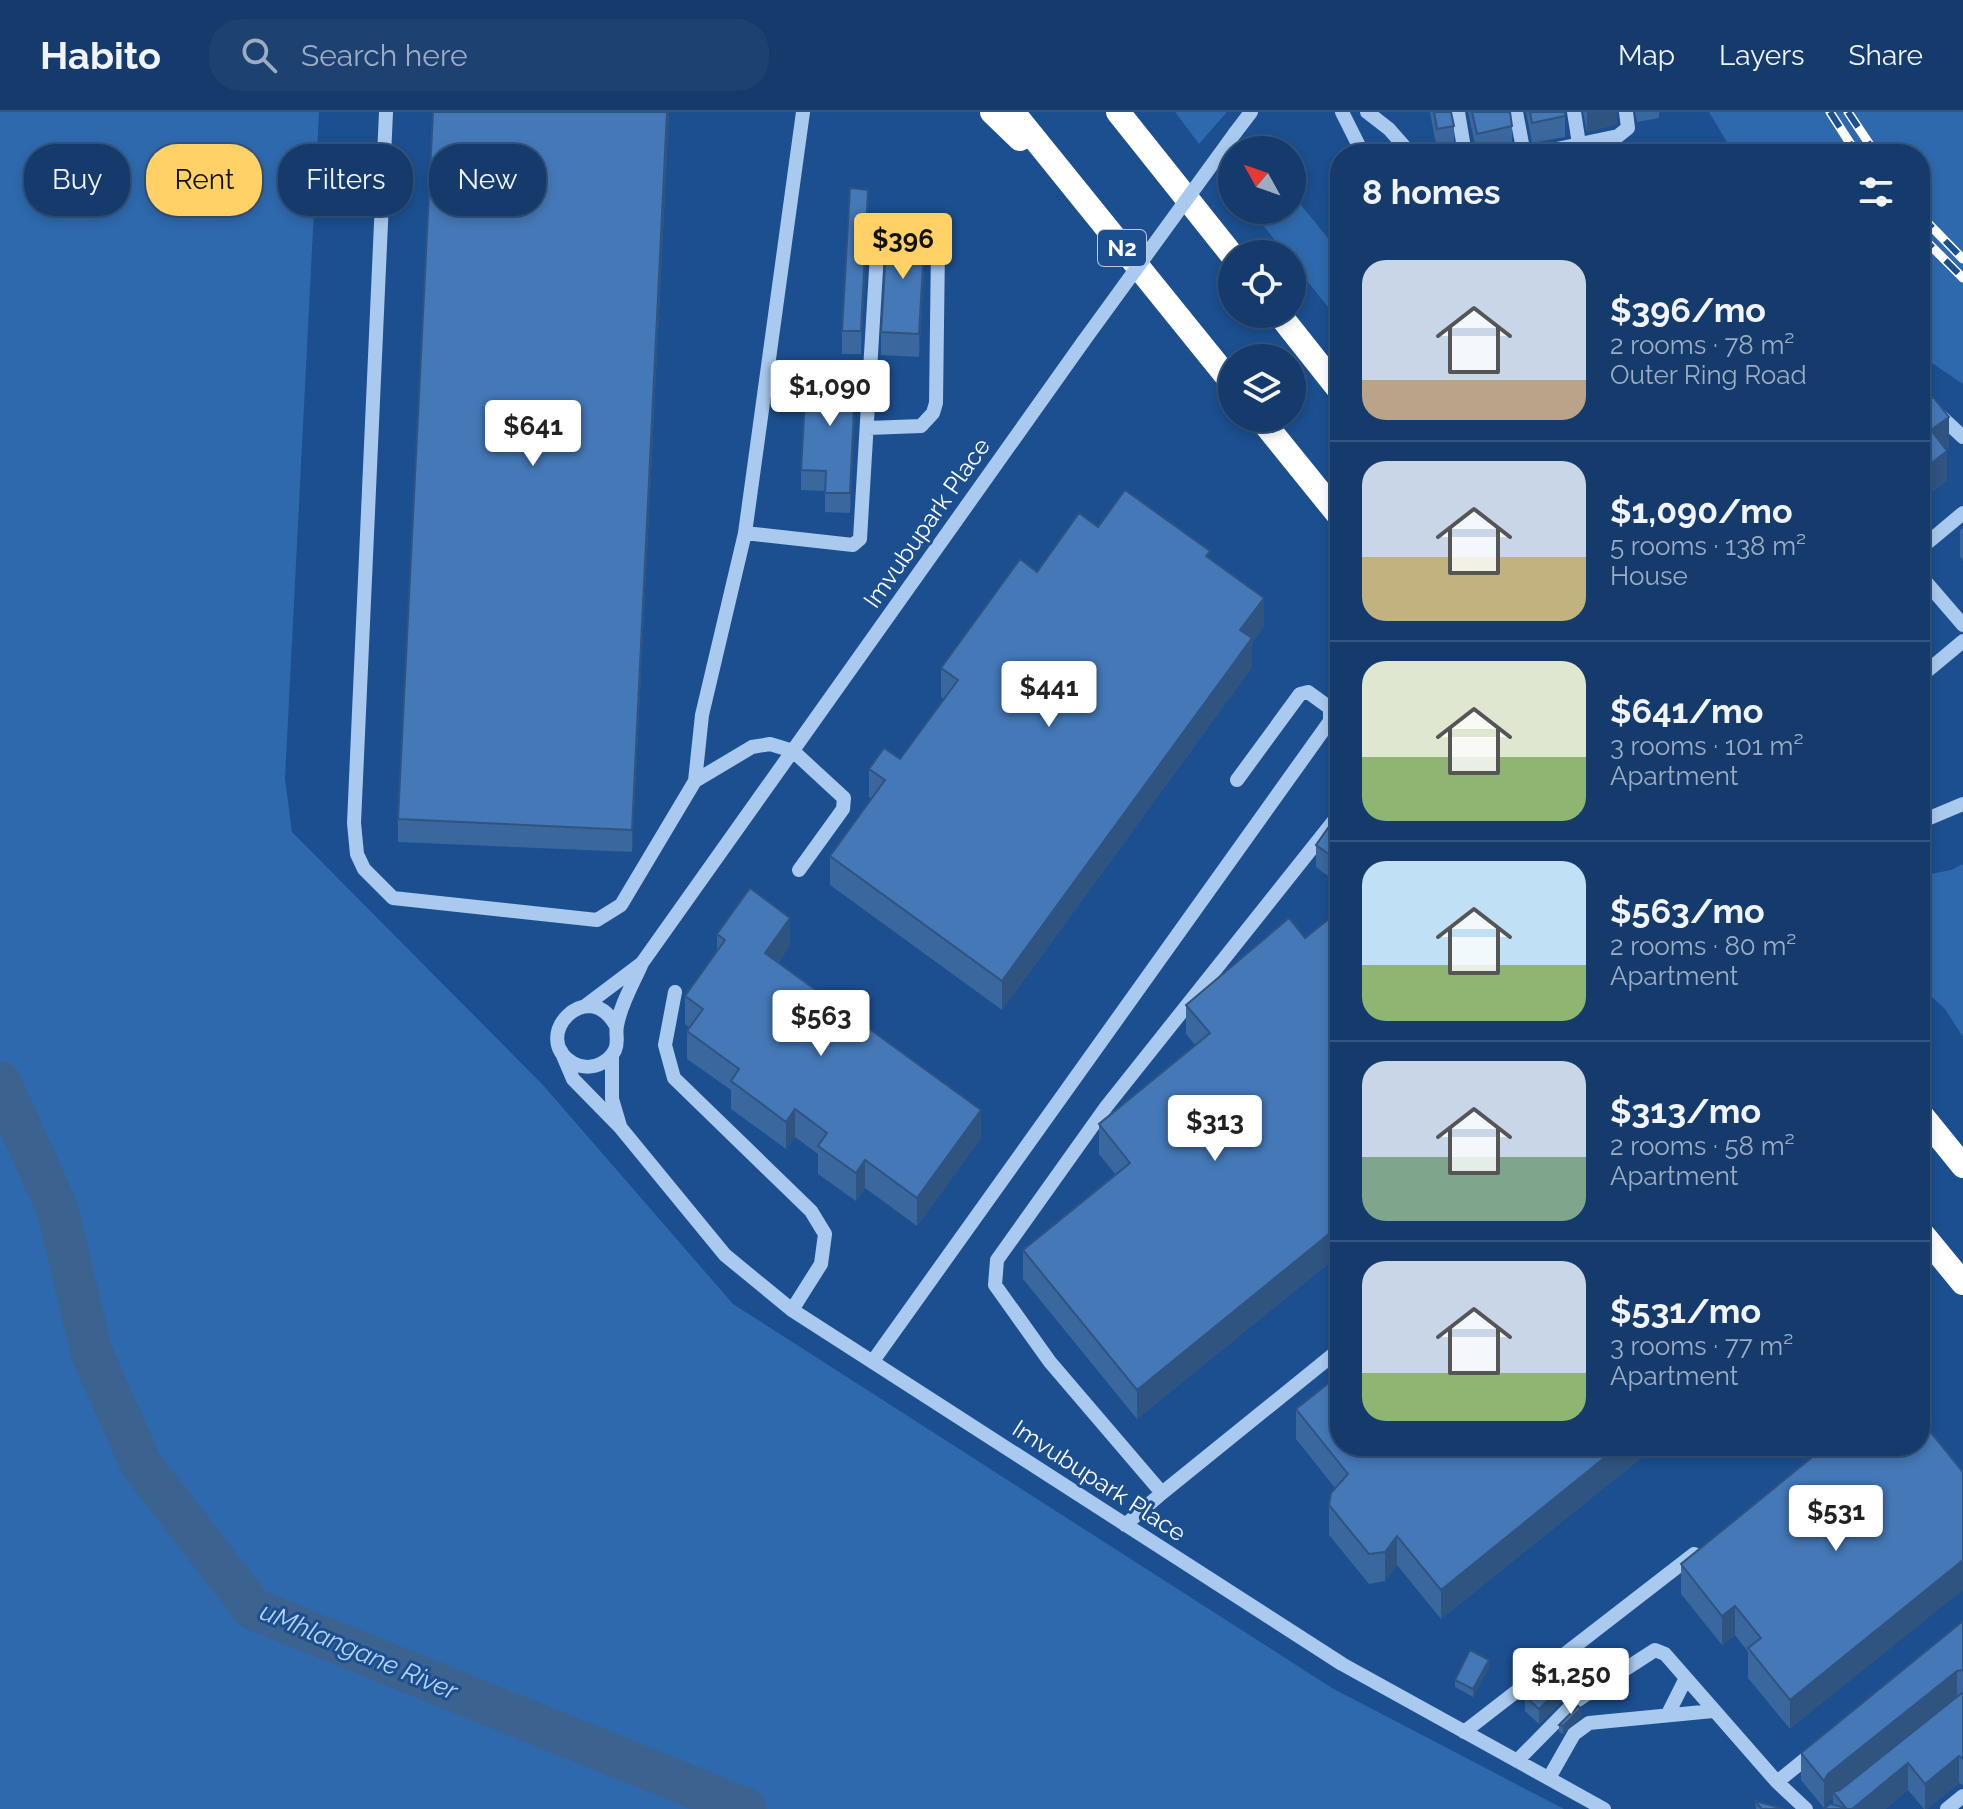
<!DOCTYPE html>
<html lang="en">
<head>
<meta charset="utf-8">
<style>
  :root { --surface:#143b6b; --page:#1d4271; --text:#f1f3f6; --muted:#9dadc1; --line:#33557e; --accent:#ffd166 }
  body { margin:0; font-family:Raleway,sans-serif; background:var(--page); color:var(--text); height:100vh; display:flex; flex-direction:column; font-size:30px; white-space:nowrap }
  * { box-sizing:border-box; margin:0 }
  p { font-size:26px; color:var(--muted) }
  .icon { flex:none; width:44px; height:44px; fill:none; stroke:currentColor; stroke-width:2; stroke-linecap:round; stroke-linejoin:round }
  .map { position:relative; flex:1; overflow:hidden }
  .side { position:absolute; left:1330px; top:32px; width:600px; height:1312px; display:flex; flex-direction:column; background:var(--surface); border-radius:32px; box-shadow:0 4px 12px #0003,0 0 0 2px var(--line) }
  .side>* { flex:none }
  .top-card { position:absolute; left:24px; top:32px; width:760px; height:72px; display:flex; gap:16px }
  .needle { width:52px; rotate:310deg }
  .controls { position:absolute; left:1218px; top:24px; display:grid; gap:16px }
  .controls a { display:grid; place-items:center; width:88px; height:88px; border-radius:50%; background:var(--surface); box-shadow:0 4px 12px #0003,0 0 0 2px var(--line); font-size:40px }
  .price { position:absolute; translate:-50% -68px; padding:0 18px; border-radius:8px; background:#fff; color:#222; font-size:26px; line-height:52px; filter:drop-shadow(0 2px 4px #0008) }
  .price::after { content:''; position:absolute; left:50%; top:48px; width:24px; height:18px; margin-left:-12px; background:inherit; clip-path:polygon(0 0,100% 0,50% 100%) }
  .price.active { background:var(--accent); color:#111 }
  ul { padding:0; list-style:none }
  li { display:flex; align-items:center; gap:24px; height:200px; padding:0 32px }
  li+li { border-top:2px solid var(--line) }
  li span { display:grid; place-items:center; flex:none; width:224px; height:160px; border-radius:24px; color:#555 }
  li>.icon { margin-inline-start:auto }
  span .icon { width:96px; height:96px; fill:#fffc; stroke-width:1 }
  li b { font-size:34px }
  h2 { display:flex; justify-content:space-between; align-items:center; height:96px; padding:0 32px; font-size:34px }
  .chip { padding:0 28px; border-radius:32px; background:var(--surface); box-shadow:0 4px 12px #0003,0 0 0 2px var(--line); font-size:28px; line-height:72px }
  .chip.active { background:var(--accent); color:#111 }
  header { display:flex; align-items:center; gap:48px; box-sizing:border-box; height:112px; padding:0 40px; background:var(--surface); border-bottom:2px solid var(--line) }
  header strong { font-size:38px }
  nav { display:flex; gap:44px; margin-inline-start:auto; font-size:28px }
  .search { width:560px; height:72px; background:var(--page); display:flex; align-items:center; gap:20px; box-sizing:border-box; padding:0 28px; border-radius:32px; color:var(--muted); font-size:30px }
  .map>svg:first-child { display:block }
  .green { fill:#2e69ad }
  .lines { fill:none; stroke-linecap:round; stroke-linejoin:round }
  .river { stroke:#3c6290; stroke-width:42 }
  .minor { stroke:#a9c9ee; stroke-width:14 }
  .highway { stroke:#fff; stroke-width:24 }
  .rail-casing { stroke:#fff; stroke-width:9 }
  .rail { stroke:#1b4f8f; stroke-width:6; stroke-dasharray:18; stroke-linecap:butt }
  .minor-bridge { stroke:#a9c9ee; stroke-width:14 }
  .wall { fill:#3a679d }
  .shaded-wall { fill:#305480 }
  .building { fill:#4478b7; stroke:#305480; stroke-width:2 }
  .labels { text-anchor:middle; stroke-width:6; stroke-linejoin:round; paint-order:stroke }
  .shield { fill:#1b4f8f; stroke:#bbcadd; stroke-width:2 }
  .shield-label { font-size:22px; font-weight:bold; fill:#fff }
  .street-label { font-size:24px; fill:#fff; stroke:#1b4f8f }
  .water-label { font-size:26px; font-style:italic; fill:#b5d3f5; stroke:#1b4f8f }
</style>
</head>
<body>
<header>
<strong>Habito</strong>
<div class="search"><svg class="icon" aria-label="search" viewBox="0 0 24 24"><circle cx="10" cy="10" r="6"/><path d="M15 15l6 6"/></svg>Search here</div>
<nav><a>Map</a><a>Layers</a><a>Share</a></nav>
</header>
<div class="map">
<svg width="1963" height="1697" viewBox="0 0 1963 1697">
  <rect width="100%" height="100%" fill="#1b4f8f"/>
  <!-- green -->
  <path class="green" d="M 0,0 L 319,0 L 285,667 L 292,720 L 543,973 L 733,1192 L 1332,1576 L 1564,1697 L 0,1697 Z
    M 1175,0 L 1226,0 L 1226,1 L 1199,32 Z
    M 1709,0 L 1963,0 L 1963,272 L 1920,243 L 1920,42 L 1734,42 Z
    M 1292,82 L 1340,141 L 1340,210 L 1292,150 L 1292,142 L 1286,142 L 1251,98 L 1292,98 Z
    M 1963,752 L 1963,925 L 1945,897 L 1920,874 L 1920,764 L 1951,758 Z"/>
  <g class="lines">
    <!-- river -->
    <path class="river" d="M 0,970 L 57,1096 L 92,1242 L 141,1352 L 253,1497 L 746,1697"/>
    <!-- minor -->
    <path class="minor" d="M 386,0 L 354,711 L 357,742 L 364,757 L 393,786 L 597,808 L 621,793 L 695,669 L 752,635 L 770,632 L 793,639 L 844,686 L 843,697 L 799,758
      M 803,0 L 745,421 L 853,433 L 860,427 L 877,141 L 891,121 L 929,125 L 938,135 L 936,291 L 933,301 L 921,314 L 868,316
      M 1342,0 L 1363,42
      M 1367,0 L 1389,17 L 1411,42
      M 1458,0 L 1465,42
      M 1516,0 L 1524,42
      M 1574,0 L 1579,32
      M 1235,21 L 1251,0
      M 1533,42 L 1618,24 L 1628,16 L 1626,0
      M 1920,285 L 1963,325
      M 1920,437 L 1963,401
      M 1920,463 L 1963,513
      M 1920,565 L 1963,529
      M 695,669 L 702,603 L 745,421
      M 1920,710 L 1963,692
      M 675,880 L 665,933 L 674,966 L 811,1099 L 825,1122 L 821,1152 L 792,1198
      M 585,894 L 642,851
      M 616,914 C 588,862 529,926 573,951 C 582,956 593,956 602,951 C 608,948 612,944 615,938 C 619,929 615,922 617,914 C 620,893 634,870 642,851 L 1083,230
      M 561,939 L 573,967 L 620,1015 L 725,1143 L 792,1198 L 1342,1552 L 1604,1697
      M 612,943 L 612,987 L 620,1014
      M 873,1249 L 1330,609 L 1330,596 L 1308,580 L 1300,582 L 1237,668
      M 1162,1381 L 1340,1237
      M 1125,1413 L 1162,1381 L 1050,1250 L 995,1173 L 997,1148 L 1106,995 L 1340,701
      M 1668,1602 L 1686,1566
      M 1464,1620 L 1694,1442
      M 1517,1649 L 1576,1589 L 1655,1538 L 1665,1542 L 1777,1670 L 1814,1640
      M 1549,1666 L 1574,1622 L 1589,1611 L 1713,1599
      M 1777,1670 L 1806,1697
      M 1947,1697 L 1963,1684"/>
    <!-- highway -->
    <path class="highway" d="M 992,0 L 1020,27
      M 1013,0 L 1232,271
      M 1118,0 L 1232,143
      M 1279,202 L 1340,279
      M 1260,306 L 1340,405
      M 1920,1001 L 1963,1054
      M 1920,1119 L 1963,1171"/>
    <!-- rail casing -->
    <g class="rail-casing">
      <path id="rail" d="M 1830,0 L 1857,42
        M 1848,0 L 1876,42
        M 1920,103 L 1963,147
        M 1920,123 L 1963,166"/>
    </g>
    <!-- rail -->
    <use href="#rail" class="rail"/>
    <!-- minor-bridge -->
    <path class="minor-bridge" d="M 1083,230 L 1235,21"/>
  </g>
  <!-- wall -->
  <path class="wall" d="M 669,0 L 632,740 L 398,730 L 398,707 Z
    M 1430,0 L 1451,0 L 1454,14 L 1454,35 L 1437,38 Z
    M 1468,0 L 1510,0 L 1512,14 L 1512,35 L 1477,42 Z
    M 1526,0 L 1565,0 L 1565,25 L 1532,31 Z
    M 1583,0 L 1617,0 L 1617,12 L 1587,20 Z
    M 1635,0 L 1659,0 L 1659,6 L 1637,10 Z
    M 868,100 L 861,242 L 842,242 L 842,219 Z
    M 925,141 L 919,245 L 881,243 L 881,220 Z
    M 830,270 L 856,274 L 850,401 L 825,400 L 825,379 L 801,378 L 801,358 Z
    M 1098,415 L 1210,446 L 1264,514 L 1252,531 L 1252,555 L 1002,898 L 830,773 L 830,744 L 872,687 L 869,685 L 869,657 L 900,647 L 944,587 L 941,585 L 941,556 L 1037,460 Z
    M 1963,416 L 1963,471 L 1963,449 L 1960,445 L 1960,418 Z
    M 1340,699 L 1340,773 L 1316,755 L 1316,733 Z
    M 1340,798 L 1340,1142 L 1137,1307 L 1023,1167 L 1023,1138 L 1115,1062 L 1099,1042 L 1099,1012 L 1195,933 L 1186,922 L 1186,893 L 1305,826 Z
    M 717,822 L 790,833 L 778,851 L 981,1026 L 917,1114 L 865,1076 L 856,1089 L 818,1062 L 818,1042 L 795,1025 L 786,1037 L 731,997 L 731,978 L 687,947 L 687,919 L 689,915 L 685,912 L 685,884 L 717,840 Z
    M 1296,1297 L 1656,1334 L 1441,1507 L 1397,1453 L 1385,1469 L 1369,1472 L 1329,1423 L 1329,1393 L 1335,1376 L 1296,1327 Z
    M 1963,1360 L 1790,1617 L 1748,1566 L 1748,1540 L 1735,1523 L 1722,1533 L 1681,1482 L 1681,1452 Z
    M 1963,1509 L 1963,1673 L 1959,1671 L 1927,1697 L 1924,1697 L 1908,1678 L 1885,1697 L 1824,1697 L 1833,1692 L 1833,1685 L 1828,1689 L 1824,1696 L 1801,1668 L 1801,1641 Z
    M 1489,1555 L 1473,1585 L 1455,1575 L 1455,1568 Z
    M 1525,1584 L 1565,1586 L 1539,1612 L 1525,1599 Z
    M 1581,1605 L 1563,1622 L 1559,1620 L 1559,1613 Z
    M 1755,1689 L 1784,1697 L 1756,1697 Z"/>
  <!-- shaded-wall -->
  <path class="shaded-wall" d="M 667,0 L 669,0 L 632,740 L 632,718 Z
    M 1587,0 L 1617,0 L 1617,12 L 1587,20 Z
    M 868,78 L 868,100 L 861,242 L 861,219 Z
    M 925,118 L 925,141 L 919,245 L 919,222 Z
    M 856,254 L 856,274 L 850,401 L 850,381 Z
    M 1949,305 L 1949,335 L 1931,347 L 1931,318 Z
    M 1947,339 L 1947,369 L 1920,390 L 1920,360 Z
    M 1264,486 L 1264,514 L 1252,531 L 1252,555 L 1002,898 L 1002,869 L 1240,518 Z
    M 790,806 L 790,833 L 765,869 L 765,841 Z
    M 795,997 L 795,1025 L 786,1037 L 786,1010 Z
    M 981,998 L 981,1026 L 917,1114 L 917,1086 Z
    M 865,1048 L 865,1076 L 856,1089 L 856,1061 Z
    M 1340,1113 L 1340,1142 L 1137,1307 L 1137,1278 Z
    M 1619,1334 L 1656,1334 L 1441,1507 L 1441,1478 Z
    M 1397,1424 L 1397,1453 L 1385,1469 L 1385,1440 Z
    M 1963,1448 L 1963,1478 L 1790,1617 L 1790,1588 Z
    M 1735,1494 L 1735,1523 L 1722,1533 L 1722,1504 Z
    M 1489,1548 L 1489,1555 L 1473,1585 L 1473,1577 Z
    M 1957,1559 L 1957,1586 L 1836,1683 L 1833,1680 L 1833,1685 L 1828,1689 L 1824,1696 L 1824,1669 L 1828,1662 Z
    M 1565,1571 L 1565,1586 L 1539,1612 L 1539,1597 Z
    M 1581,1597 L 1581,1605 L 1563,1622 L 1563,1614 Z
    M 1959,1644 L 1959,1671 L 1927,1697 L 1925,1697 L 1925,1672 Z
    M 1908,1651 L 1908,1678 L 1885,1697 L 1852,1697 Z"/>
  <!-- building -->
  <path class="building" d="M 433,0 L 667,0 L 632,718 L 398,707 Z
    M 1434,0 L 1451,0 L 1454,14 L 1437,17 Z
    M 1472,0 L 1510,0 L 1512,14 L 1477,22 Z
    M 1530,0 L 1565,0 L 1565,4 L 1532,11 Z
    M 850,76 L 868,78 L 861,219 L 842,219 Z
    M 890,117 L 925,118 L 919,222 L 881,220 L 887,122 Z
    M 831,253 L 856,254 L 850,381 L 825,381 L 826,359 L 801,358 L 806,270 L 830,270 Z
    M 1933,285 L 1949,305 L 1931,318 L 1947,339 L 1920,360 L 1920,295 Z
    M 1125,378 L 1210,439 L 1206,444 L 1264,486 L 1240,518 L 1252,526 L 1002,869 L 830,744 L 885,668 L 869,657 L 884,636 L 900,647 L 958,568 L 941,556 L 1020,447 L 1037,460 L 1079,401 L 1098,415 Z
    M 1340,699 L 1340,750 L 1316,733 Z
    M 750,776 L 790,806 L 765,841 L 981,998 L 917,1086 L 865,1048 L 856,1061 L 818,1034 L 827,1021 L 795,997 L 786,1010 L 731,969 L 739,957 L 687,919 L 703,897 L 685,884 L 725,828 L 717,822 Z
    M 1340,798 L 1340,1113 L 1137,1278 L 1023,1138 L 1130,1051 L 1099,1012 L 1210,921 L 1186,893 L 1289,806 L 1305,826 Z
    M 1340,1262 L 1340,1334 L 1619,1334 L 1441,1478 L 1397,1424 L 1385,1440 L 1369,1442 L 1329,1393 L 1331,1381 L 1348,1362 L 1296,1297 Z
    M 1920,1307 L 1963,1360 L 1963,1448 L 1790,1588 L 1748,1536 L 1761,1526 L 1735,1494 L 1722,1504 L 1681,1452 L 1826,1334 L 1920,1334 Z
    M 1963,1509 L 1963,1558 L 1957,1559 L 1828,1662 L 1824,1669 L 1801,1641 Z
    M 1470,1538 L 1489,1548 L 1473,1577 L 1455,1568 Z
    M 1555,1560 L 1565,1571 L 1539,1597 L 1525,1584 Z
    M 1963,1580 L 1963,1647 L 1959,1644 L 1925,1672 L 1908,1651 L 1852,1697 L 1824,1697 L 1830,1692 L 1846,1696 L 1833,1680 L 1840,1678 Z
    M 1578,1594 L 1581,1597 L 1563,1614 L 1559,1613 Z
    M 1755,1689 L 1784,1697 L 1762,1697 Z"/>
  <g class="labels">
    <!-- shield labels -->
    <rect class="shield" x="1098" y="118" width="48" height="36" rx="6"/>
    <g class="shield-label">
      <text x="1122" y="144">N2</text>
    </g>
    <!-- street labels -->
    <g class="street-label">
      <text transform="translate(927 411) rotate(-55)" y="8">Imvubupark Place</text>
      <text transform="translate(1099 1369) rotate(33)" y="8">Imvubupark Place</text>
    </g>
    <!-- water labels -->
    <g class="water-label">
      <text transform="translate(359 1539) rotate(23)" y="9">uMhlangane River</text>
    </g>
  </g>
</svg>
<div class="controls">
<a><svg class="needle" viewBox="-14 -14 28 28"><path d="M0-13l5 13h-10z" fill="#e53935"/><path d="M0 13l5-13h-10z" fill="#9dadc1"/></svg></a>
<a><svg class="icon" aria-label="locate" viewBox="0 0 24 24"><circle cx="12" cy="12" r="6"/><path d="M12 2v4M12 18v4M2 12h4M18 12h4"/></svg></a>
<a><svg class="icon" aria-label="layers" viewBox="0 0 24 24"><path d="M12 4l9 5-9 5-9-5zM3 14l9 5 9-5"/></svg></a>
</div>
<b class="price active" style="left:903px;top:169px">$396</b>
<b class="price" style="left:830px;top:316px">$1,090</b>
<b class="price" style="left:533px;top:356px">$641</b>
<b class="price" style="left:1049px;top:617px">$441</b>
<b class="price" style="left:821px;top:946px">$563</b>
<b class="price" style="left:1215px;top:1051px">$313</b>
<b class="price" style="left:1836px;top:1441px">$531</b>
<b class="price" style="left:1571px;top:1604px">$1,250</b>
<div class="top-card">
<a class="chip">Buy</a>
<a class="chip active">Rent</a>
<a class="chip">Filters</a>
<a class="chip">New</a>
</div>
<section class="side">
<h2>8 homes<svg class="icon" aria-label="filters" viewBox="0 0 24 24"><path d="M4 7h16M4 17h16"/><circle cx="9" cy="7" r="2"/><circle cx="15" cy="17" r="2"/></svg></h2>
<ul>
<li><span style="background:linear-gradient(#c9d6e8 75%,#b9a48a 0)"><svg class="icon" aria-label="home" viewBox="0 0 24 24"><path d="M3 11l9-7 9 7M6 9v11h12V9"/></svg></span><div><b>$396/mo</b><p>2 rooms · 78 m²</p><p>Outer Ring Road</p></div></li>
<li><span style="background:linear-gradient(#c9d6e8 60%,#c2b280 0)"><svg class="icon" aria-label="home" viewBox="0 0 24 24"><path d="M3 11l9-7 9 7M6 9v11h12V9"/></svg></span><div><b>$1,090/mo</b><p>5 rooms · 138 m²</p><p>House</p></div></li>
<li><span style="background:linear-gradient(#dfe7d0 60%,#8fb573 0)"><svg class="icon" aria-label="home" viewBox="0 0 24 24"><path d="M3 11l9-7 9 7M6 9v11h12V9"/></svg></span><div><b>$641/mo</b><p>3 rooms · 101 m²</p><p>Apartment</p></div></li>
<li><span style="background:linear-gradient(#bfe0f5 65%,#8fb573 0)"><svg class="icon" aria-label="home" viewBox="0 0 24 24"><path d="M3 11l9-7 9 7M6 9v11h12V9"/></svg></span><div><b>$563/mo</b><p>2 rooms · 80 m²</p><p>Apartment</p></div></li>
<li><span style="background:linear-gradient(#c9d6e8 60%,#7fa58c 0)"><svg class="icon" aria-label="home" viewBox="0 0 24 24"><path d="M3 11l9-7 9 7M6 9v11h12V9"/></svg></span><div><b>$313/mo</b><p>2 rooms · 58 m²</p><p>Apartment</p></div></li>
<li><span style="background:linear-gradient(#c9d6e8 70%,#8fb573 0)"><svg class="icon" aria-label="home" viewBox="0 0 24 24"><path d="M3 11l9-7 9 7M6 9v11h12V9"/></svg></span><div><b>$531/mo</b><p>3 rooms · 77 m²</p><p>Apartment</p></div></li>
</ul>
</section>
</div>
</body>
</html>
